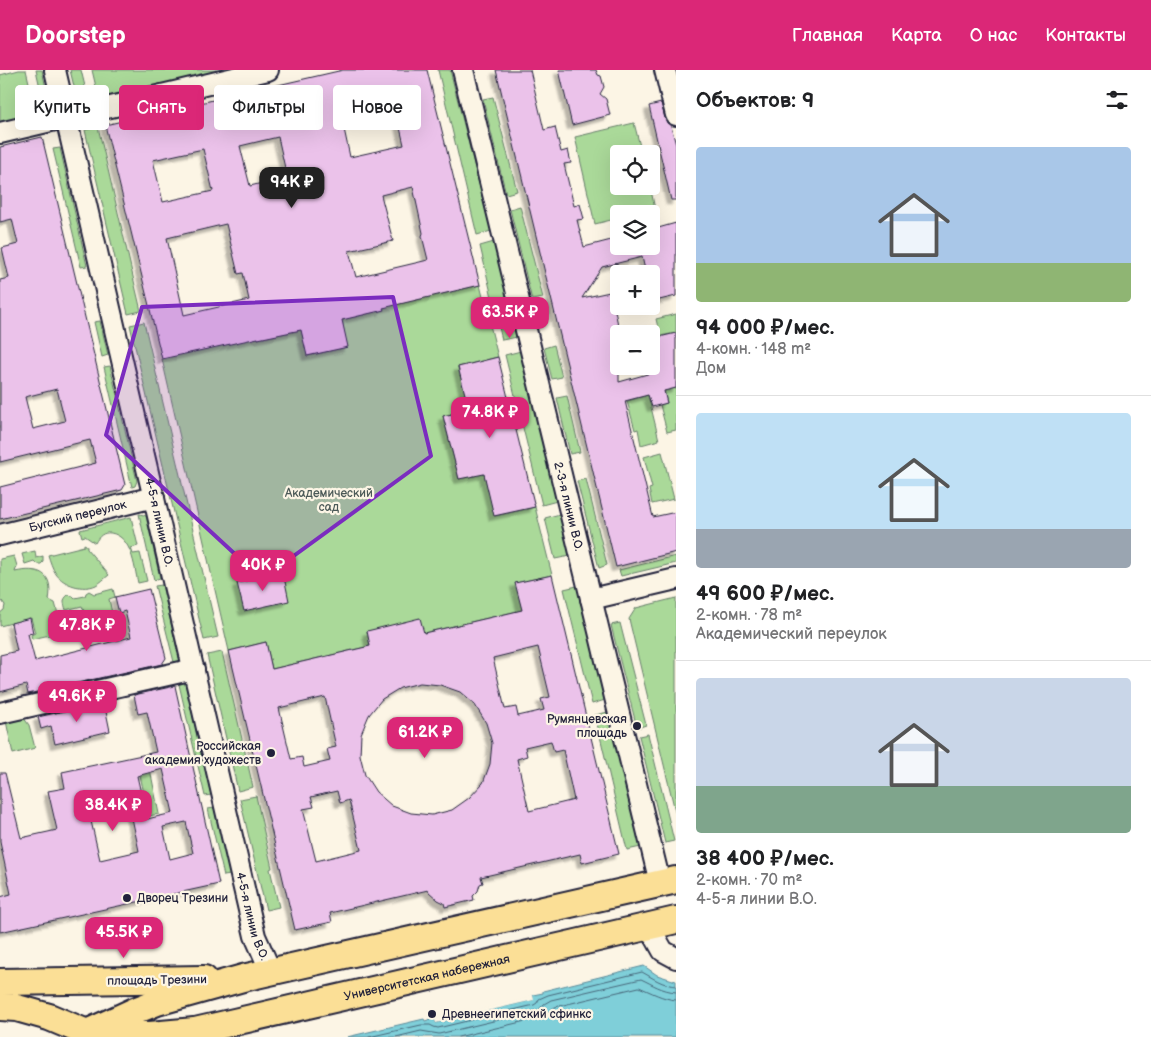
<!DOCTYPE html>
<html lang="ru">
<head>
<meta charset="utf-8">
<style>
  :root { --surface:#fff; --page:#f6f6f6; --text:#202124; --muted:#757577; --line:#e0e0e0; --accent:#db2777 }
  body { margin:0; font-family:"Balsamiq Sans",sans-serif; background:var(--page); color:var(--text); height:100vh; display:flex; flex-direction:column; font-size:19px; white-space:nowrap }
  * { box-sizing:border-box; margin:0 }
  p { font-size:16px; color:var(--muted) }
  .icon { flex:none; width:28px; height:28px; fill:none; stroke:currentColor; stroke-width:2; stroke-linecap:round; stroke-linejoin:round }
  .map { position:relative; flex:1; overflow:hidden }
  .panel { display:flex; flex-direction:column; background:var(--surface); width:475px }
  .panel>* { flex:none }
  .banner { position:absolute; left:15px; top:15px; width:475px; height:45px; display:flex; gap:10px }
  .fabs { position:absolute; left:610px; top:75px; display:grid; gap:10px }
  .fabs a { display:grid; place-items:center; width:50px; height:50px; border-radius:5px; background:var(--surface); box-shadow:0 5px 20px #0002; font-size:25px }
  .price { position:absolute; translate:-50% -42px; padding:0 11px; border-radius:10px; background:var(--accent); color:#fff; font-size:16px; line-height:32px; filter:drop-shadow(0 1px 2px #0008) }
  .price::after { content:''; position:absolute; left:50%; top:30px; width:15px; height:11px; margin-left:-8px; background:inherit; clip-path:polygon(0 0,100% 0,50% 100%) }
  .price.selected { background:#222; color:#fff }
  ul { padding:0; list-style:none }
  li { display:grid; align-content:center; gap:10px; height:265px; padding:0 20px }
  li+li { border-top:1px solid var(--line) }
  li span { display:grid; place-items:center; height:155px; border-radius:5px; color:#555 }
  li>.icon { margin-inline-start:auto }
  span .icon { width:90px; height:90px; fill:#fffc; stroke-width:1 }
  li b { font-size:21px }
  h2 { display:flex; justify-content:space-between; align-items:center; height:60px; padding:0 20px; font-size:21px }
  .chip { padding:0 18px; border-radius:5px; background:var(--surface); box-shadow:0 5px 20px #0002; font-size:18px; line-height:45px }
  .chip.selected { background:var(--accent); color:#fff }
  header { display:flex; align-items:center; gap:30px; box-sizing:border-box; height:70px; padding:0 25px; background:var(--accent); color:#fff }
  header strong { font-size:24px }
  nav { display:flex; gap:28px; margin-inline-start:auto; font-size:18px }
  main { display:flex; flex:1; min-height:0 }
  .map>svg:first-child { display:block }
  .green { fill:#aad999; stroke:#667e6a }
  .water { fill:#7fcfd9; stroke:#5a8a9a }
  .pier { fill:#fcf5e5 }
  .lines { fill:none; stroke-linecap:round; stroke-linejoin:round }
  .shore { stroke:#47677a; stroke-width:1 }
  .building { fill:#ebc2ea; stroke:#22223b; fill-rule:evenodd; filter:url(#shadow) }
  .minor-casing { stroke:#22223b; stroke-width:24 }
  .major-casing { stroke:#22223b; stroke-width:30 }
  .minor { stroke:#fcf5e5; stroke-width:20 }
  .major { stroke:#fbdf96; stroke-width:26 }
  .marked { fill:#7b2cbf; fill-opacity:0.2; stroke:#7b2cbf; stroke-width:4; stroke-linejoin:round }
  .poi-dot { fill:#22223b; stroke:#fcf5e5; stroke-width:2 }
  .labels { text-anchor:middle; stroke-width:4.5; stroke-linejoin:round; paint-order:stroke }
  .park-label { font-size:12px; fill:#4b5957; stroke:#fcf5e5 }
  .street-label { font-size:12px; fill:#22223b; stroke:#fcf5e5 }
  .poi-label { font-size:12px; fill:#22223b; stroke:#fcf5e5; text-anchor:end }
</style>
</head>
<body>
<header>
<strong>Doorstep</strong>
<nav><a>Главная</a><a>Карта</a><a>О нас</a><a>Контакты</a></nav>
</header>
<main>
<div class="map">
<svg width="676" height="967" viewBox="0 0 676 967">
  <defs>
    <filter id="shadow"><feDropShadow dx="-4.5" dy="4.5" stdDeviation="1" flood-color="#0004"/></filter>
  </defs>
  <rect width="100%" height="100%" fill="#fcf5e5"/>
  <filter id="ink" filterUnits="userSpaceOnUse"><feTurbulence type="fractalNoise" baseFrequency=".02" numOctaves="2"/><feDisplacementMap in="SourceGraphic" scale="10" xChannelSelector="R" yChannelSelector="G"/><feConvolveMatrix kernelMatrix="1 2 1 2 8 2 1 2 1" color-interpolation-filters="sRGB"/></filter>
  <g filter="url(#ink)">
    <!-- green -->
    <path class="green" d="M 19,0 L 26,0 L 37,47 L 0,56 L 0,5 Z
      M 36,0 L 42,0 L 50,36 L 50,40 L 46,44 Z
      M 70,0 L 81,0 L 90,37 L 80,36 L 78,33 Z
      M 92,0 L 248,0 L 100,34 Z
      M 438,0 L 450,0 L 491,161 L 477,165 Z
      M 493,27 L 517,121 L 506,124 L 483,29 Z
      M 634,53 L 642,84 L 619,84 L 619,116 L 650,116 L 655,139 L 637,144 L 619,144 L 619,148 L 595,154 L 575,67 Z
      M 98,57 L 141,241 L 128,244 L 85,60 Z
      M 60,78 L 87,196 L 81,197 L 53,79 Z
      M 520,136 L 543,228 L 532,230 L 510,139 Z
      M 494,172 L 517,267 L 502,270 L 480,176 Z
      M 480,215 L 498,287 L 458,297 L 469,340 L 443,346 L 459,409 L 484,404 L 495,446 L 535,437 L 552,505 L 516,513 L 522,540 L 424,563 L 367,561 L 370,576 L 272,599 L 266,572 L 229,581 L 162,289 L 256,261 L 258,269 L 301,260 L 308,286 L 347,277 L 342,250 L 383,240 L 382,232 L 399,234 Z
      M 676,244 L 676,263 L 660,266 L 656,249 Z
      M 100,251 L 108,285 L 102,287 L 94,252 Z
      M 144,252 L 218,567 L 204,570 L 130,255 Z
      M 554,275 L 562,307 L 552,309 L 544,278 Z
      M 521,281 L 557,431 L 542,435 L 505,285 Z
      M 110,296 L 137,411 L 135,416 L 132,417 L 104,297 Z
      M 676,318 L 676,360 L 667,362 L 660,335 L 667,333 L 664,321 Z
      M 648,325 L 659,370 L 641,375 L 638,359 L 635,360 L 627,331 Z
      M 567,326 L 580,382 L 570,384 L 557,328 Z
      M 662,382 L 674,429 L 652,434 L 649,419 L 652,418 L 644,387 Z
      M 586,409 L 607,495 L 599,498 L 577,411 Z
      M 139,444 L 144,445 L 146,446 L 160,508 L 154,510 Z
      M 560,444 L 570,486 L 555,489 L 545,448 Z
      M 131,447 L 138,476 L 131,478 L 133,484 L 140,483 L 147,511 L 138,513 C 134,496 132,467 111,463 C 103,462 99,466 95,473 L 85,466 L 82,467 L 80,460 Z
      M 84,474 L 86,475 L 87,477 L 87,479 L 109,505 C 105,508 100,513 96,515 C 83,521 64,515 56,504 C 52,498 50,491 48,485 L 84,476 Z
      M 35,481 L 36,488 L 43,486 L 43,492 L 41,494 L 37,494 L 34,491 L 25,494 L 22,484 Z
      M 14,486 L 17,496 L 15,502 C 38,497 54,502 49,530 L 55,533 L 63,562 L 32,569 L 31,565 L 35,563 L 31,548 L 0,556 L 0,543 L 4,540 L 5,535 L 2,531 L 0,530 L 0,489 Z
      M 676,486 L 676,493 L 621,506 L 619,500 Z
      M 162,515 L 180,591 L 174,592 L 155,516 Z
      M 577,516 L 605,630 L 592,634 L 564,519 Z
      M 113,519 L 115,527 L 109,529 L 113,548 L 110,550 L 93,554 L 91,542 L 85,544 L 82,536 L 66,540 C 64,533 62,530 68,525 L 73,526 L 75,528 L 85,526 L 86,523 L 89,521 L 94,524 Z
      M 676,528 L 676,745 L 629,549 L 636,538 Z
      M 620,553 L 646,655 L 637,658 L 611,555 Z
      M 222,582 L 253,717 L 238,721 L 207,585 Z
      M 184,608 L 211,725 L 205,726 L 178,610 Z
      M 608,642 L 641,777 L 627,780 L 595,645 Z
      M 23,647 L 29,655 L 35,678 L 13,684 L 6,651 Z
      M 648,664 L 674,771 L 665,773 L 639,666 Z
      M 147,684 L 159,744 L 149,746 L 136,687 Z
      M 256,726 L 272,798 L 270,799 L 279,837 L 266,840 L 240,729 Z
      M 214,738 L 230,805 L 224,806 L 208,739 Z"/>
    <!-- water -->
    <path class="water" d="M 644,896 L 657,905 L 676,911 L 676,967 L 347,967 L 424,949 L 425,951 L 434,948 L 436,953 L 533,930 L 533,925 L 543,923 L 543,921 Z"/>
    <!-- pier -->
    <path class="pier" d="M 533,925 L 534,930 L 436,953 L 434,948 L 437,948 L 437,950 L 531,928 L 530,926 Z"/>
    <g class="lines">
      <!-- shore -->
      <path class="shore" d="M 369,967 L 421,955 L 430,955 L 434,957 L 438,958 L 534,935 L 537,933 L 539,929 L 548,925 L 642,902 C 653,908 662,915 676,916
        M 396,967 L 421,961 L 439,964 L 535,941 L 539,940 L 544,934 L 551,930 L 641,909 C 652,914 662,921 676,922
        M 458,967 L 538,948 L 543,946 L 555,937 L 639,917 C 651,922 663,929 676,930"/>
    </g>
    <!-- building -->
    <path class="building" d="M 343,0 L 427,0 L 480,215 L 383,238 L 384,240 L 342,250 L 348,277 L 307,286 L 301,260 L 258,269 L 258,268 L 162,289 L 105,55 ZM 393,27 L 404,75 L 350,87 L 340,40 ZM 278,67 L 287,107 L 250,116 L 240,76 ZM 203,79 L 213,121 L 163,132 L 153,90 ZM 413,117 L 423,163 L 422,166 L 428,190 L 356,207 L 349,181 L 393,171 L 381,125 ZM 226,154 L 238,204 L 243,203 L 249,230 L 184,245 L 167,168 Z
      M 496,0 L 530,0 L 544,60 L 555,57 L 561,82 L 568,80 L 571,93 L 564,94 L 574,136 L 580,134 L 584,149 L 577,150 L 584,177 L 619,168 L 619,176 L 651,176 L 651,160 L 676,153 L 676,226 L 651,232 L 651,204 L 646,204 L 642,187 L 602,197 L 582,228 L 619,220 L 619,240 L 615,241 L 620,264 L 619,264 L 619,312 L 651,303 L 651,269 L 676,263 L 676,318 L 664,321 L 667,333 L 652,337 L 648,325 L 625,331 L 653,447 L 676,442 L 676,482 L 616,497 Z
      M 559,0 L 596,0 L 598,5 L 601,6 L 604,17 L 600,24 L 606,29 L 610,45 L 572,55 Z
      M 661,33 L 665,48 L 667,53 L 671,56 L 676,75 L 676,130 L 671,130 L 649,36 Z
      M 42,67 L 125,415 L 122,420 L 0,449 L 0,417 L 96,393 L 90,370 L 0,392 L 0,210 L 9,208 L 2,178 L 18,174 L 12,149 L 0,152 L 0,77 ZM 57,319 L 65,351 L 33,359 L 25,327 Z
      M 498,287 L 535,437 L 494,446 L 484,404 L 459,409 L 443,346 L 469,340 L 458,297 Z
      M 283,502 L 289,531 L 244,541 L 237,513 Z
      M 552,505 L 619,784 L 582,793 L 580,784 L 481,807 L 483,813 L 480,814 L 478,821 L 473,826 L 474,830 L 445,837 L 444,833 L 438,830 L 429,822 L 428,820 L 330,843 L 332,852 L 295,860 L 229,581 L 266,572 L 272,599 L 370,576 L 367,561 L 420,548 L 424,563 L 522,540 L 515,513 ZM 538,577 L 550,627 L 541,629 L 544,640 L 518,646 L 516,637 L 505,639 L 493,588 ZM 420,613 L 440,615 L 460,622 L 475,635 L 486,653 L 492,673 L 490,694 L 483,713 L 469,728 L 452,740 L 432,745 L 411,743 L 392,736 L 376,722 L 365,705 L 360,685 L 361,664 L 369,645 L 382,629 L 400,618 ZM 325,627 L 336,677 L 327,679 L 330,691 L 304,697 L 302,687 L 291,689 L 279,638 ZM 551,671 L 554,682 L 563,680 L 574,730 L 529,741 L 517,689 L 527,686 L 525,677 ZM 337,721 L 340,733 L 349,730 L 361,780 L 316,791 L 303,739 L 314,737 L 311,727 Z
      M 149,519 L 166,588 L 162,594 L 28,624 L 26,615 L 0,622 L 0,585 L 17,581 L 11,553 L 30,548 L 33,563 L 28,564 L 35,591 L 131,567 L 125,541 L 119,543 L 115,527 Z
      M 175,616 L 219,814 L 0,862 L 0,827 L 11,824 L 0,772 L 0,703 L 5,703 L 21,768 L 57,760 L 48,721 L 65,718 L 62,702 L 156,682 L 147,642 L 138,644 L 134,625 ZM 163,699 L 173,743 L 147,749 L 137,706 ZM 128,729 L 139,781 L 100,790 L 88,738 ZM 186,752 L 193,783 L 170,789 L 163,757 Z
      M 104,632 L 110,661 L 55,674 L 51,656 L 41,659 L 38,647 Z"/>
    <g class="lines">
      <!-- minor casing -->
      <g class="minor-casing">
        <g id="minor">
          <path id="s1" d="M 55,0 L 255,866 L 271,902"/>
          <path id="s2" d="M 463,0 L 660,813"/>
          <path d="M 665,0 L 676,45"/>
          <path d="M 0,63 L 268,0"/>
          <path id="s3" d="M 0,465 L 154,427"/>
          <path d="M 591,529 L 676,509"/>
          <path d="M 0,643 L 194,599"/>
          <path d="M 649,856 L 663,881 L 676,888"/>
        </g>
      </g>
      <!-- major casing -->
      <g class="major-casing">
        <g id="major">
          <path d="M 0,912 L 204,909"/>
          <path d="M 0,937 L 17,938 L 49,947 L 87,963 L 150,965 L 195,961"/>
          <path d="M 85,967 L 87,963 L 137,940 L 157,932 L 243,908 L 676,810"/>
          <path id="s4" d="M 178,967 L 195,961 L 676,850"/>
        </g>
      </g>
      <!-- minor -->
      <use href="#minor" class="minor"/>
      <!-- major -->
      <use href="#major" class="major"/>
    </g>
  </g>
  <!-- marked area -->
  <path class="marked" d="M 393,227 L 431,386 L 262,509 L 106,365 L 142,237 Z"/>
  <!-- markers -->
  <g class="poi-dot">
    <circle cx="637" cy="656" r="5"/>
    <circle cx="271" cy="683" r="5"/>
    <circle cx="127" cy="828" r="5"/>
    <circle cx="432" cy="944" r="5"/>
  </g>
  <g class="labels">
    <!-- park labels -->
    <g class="park-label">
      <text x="329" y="427">Академический<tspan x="329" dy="14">сад</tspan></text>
    </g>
    <!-- street labels -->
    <g class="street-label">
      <text dy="4" stroke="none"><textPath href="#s2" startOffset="449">2-3-я линии В.О.</textPath></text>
      <text dy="4" stroke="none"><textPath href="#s3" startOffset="80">Бугский переулок</textPath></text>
      <text dy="4" stroke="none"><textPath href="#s1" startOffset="464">4-5-я линии В.О.</textPath></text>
      <text dy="4" stroke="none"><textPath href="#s1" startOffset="869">4-5-я линии В.О.</textPath></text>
      <text dy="4" stroke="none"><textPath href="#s4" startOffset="256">Университетская набережная</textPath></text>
      <text transform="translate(157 910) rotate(-1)" y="4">площадь Трезини</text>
    </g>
    <!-- poi labels -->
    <g class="poi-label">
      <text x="627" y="653">Румянцевская<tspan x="627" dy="14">площадь</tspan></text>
      <text x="261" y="680">Российская<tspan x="261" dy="14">академия художеств</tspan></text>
      <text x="137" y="832" text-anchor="start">Дворец Трезини</text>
      <text x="442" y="948" text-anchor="start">Древнеегипетский сфинкс</text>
    </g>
  </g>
</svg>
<div class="fabs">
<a><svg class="icon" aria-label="locate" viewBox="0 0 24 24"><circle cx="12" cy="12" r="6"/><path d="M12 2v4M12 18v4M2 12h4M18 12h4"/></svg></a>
<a><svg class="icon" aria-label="layers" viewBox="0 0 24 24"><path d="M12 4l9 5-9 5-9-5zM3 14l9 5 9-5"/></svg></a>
<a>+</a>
<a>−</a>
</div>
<b class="price selected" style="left:292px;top:139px">94K ₽</b>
<b class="price" style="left:510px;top:269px">63.5K ₽</b>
<b class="price" style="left:490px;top:369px">74.8K ₽</b>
<b class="price" style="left:263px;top:522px">40K ₽</b>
<b class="price" style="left:87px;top:582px">47.8K ₽</b>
<b class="price" style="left:77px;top:653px">49.6K ₽</b>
<b class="price" style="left:425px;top:689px">61.2K ₽</b>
<b class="price" style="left:113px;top:762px">38.4K ₽</b>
<b class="price" style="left:124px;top:889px">45.5K ₽</b>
<div class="banner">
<a class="chip">Купить</a>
<a class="chip selected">Снять</a>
<a class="chip">Фильтры</a>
<a class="chip">Новое</a>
</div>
</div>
<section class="panel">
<h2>Объектов: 9<svg class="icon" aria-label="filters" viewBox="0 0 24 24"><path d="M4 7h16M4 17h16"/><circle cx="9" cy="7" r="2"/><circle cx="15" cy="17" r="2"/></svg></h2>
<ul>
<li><span style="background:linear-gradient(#a9c7e8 75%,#8fb573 0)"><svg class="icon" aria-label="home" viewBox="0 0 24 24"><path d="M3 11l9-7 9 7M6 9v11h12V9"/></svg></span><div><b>94 000 ₽/мес.</b><p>4-комн. · 148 m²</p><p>Дом</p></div></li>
<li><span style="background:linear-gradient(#bfe0f5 75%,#9aa5b1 0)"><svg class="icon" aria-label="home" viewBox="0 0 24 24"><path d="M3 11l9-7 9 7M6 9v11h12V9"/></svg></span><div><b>49 600 ₽/мес.</b><p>2-комн. · 78 m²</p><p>Академический переулок</p></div></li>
<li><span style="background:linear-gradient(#c9d6e8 70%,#7fa58c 0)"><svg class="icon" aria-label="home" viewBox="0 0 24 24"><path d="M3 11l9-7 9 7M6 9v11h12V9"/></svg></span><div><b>38 400 ₽/мес.</b><p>2-комн. · 70 m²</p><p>4-5-я линии В.О.</p></div></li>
</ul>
</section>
</main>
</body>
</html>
